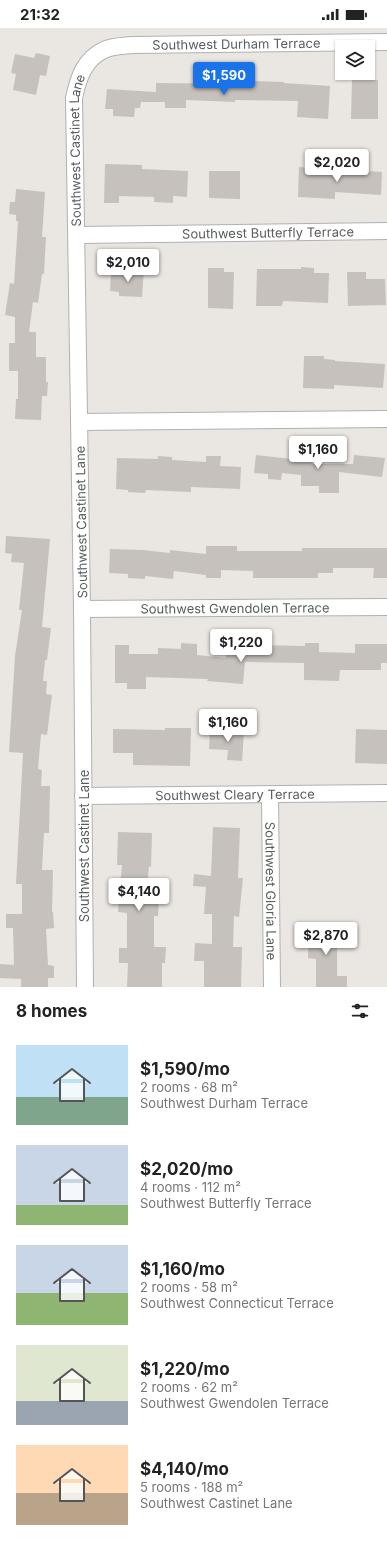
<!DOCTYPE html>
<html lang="en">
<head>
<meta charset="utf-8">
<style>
  :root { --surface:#fff; --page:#f6f6f6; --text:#222; --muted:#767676; --accent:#1a73e8 }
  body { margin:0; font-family:Inter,sans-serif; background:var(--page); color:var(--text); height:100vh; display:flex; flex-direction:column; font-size:15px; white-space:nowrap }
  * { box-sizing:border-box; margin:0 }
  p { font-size:13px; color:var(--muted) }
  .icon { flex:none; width:22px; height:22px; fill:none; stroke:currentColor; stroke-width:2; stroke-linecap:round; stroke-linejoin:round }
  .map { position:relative; height:959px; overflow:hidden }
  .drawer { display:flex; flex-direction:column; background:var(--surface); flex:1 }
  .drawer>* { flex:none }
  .controls { position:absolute; left:335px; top:12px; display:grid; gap:8px }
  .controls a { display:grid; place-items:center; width:40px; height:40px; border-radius:0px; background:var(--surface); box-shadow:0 1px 3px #0004; font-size:20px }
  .price { position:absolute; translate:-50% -34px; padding:0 9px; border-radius:4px; background:#fff; color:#222; font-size:13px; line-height:26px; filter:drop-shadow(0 1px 2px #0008) }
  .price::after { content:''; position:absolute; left:50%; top:24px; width:12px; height:9px; margin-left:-6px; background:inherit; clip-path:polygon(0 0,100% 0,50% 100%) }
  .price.current { background:var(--accent); color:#fff }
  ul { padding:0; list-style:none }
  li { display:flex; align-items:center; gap:12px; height:100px; padding:0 16px }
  li span { display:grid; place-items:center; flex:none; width:112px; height:80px; border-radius:0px; color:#555 }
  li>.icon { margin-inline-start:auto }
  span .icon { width:48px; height:48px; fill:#fffc; stroke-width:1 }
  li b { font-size:17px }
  h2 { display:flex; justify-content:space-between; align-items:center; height:48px; padding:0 16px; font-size:17px }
  .status { display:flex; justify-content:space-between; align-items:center; height:28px; padding:0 20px; background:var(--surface); direction:ltr }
  .status svg { height:11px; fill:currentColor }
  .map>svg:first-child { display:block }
  .building { fill:#c6c1bd }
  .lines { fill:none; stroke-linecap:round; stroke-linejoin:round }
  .minor-casing { stroke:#aeb2b5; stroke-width:18 }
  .minor { stroke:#fff; stroke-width:16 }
  .labels { text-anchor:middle; stroke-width:3; stroke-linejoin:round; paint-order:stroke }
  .street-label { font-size:13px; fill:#595d60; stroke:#fff }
</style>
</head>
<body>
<div class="status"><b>21:32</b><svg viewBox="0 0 49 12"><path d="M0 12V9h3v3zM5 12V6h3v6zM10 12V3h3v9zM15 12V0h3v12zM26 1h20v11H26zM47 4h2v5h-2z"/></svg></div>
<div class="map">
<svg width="387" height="959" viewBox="0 0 387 959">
  <rect width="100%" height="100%" fill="#eae6e1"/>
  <!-- building -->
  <path class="building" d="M 36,25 L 50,28 L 46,48 L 40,47 L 36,67 L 13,62 L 16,46 L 11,45 L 15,26 L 34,30 Z
    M 352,52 L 378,52 L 378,91 L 351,91 Z
    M 252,53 L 284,54 L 284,55 L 330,58 L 328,91 L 297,89 L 298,73 L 235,72 L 235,74 L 186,72 L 186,80 L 165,80 L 165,74 L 141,74 L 140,80 L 135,80 L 134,89 L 113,88 L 113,81 L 105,81 L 107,61 L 156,64 L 156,55 L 252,56 Z
    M 105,136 L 142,137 L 142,141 L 188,143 L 187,169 L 173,168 L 173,175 L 154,174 L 154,169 L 119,168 L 119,175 L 104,175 Z
    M 299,139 L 382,144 L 381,167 L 335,164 L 335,171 L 298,169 Z
    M 209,143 L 240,143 L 240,171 L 209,170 Z
    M 16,161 L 45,164 L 42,209 L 46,209 L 44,246 L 42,246 L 38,275 L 33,274 L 29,304 L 36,304 L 36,329 L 46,329 L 46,354 L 48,354 L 47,368 L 42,368 L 41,392 L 15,391 L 16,371 L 18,371 L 18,343 L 9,343 L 9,315 L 15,315 L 15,289 L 5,287 L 10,255 L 14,256 L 18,193 L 16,193 L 16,187 L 9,186 L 10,174 L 15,174 Z
    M 301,239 L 314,240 L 314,245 L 329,245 L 328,275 L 283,273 L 282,278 L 256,278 L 257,241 L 301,241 Z
    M 208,240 L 224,240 L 224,244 L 234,244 L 233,281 L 208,280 Z
    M 130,241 L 144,241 L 142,269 L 119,268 L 119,264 L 110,263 L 111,244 L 130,245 Z
    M 347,244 L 366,244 L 366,251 L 385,251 L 386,277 L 348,278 Z
    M 304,328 L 324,328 L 324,331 L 335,332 L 335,333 L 385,336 L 383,360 L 334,357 L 334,361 L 303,360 Z
    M 256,427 L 301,432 L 301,430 L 313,430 L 312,436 L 353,436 L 354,427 L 385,430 L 382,449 L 339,444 L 339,465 L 319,465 L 319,458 L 301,458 L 301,447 L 282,445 L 281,452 L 268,451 L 268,446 L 254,445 Z
    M 158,428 L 172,429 L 172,432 L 206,434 L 206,428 L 221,428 L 220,438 L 241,439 L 240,461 L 191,459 L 191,464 L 146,462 L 145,465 L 128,464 L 128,462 L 116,461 L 117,430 L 158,431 Z
    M 6,508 L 50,511 L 42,599 L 51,600 L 47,632 L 45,632 L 43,653 L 47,653 L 46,666 L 52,667 L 47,707 L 41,706 L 38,741 L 42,742 L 41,758 L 50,758 L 49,805 L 44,805 L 42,842 L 53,842 L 52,884 L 53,884 L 54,900 L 46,901 L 48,937 L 54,938 L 54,950 L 48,950 L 48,959 L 21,959 L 21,951 L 0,950 L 0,936 L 14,937 L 13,900 L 6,900 L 6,886 L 22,886 L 22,856 L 16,856 L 23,725 L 9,724 L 15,628 L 22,582 L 19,582 L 24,535 L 11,534 L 12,526 L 5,525 Z
    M 206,518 L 237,518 L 237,523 L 302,523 L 302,520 L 387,520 L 387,550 L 373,550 L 374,540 L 333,540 L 333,545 L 318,545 L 318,550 L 253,550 L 253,543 L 221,542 L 221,550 L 206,550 L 206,547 L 174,543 L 173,551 L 145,548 L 145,551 L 128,550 L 128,546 L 109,545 L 110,521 L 143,522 L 170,525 L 170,522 L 206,526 Z
    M 181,615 L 197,616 L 197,627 L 226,630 L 227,621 L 258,623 L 258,617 L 305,618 L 305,615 L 319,615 L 319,624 L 355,625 L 355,616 L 387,616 L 387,635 L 381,635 L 381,642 L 340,642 L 339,653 L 304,652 L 304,635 L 245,634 L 243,656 L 207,653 L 208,651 L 146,649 L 146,661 L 127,661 L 127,655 L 115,655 L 115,617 L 129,617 L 129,626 L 158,626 L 158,620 L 181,621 Z
    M 165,700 L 191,700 L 190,738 L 133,737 L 133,725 L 113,725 L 113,701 L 165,702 Z
    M 210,701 L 244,704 L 242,733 L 227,732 L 228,722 L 209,721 Z
    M 356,701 L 387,702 L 387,736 L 355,735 Z
    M 213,799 L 240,800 L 238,850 L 243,850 L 239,889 L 234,888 L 233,919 L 242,919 L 241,959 L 204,959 L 204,933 L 194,933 L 195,915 L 212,916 L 212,886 L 204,886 L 206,859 L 193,858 L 194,846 L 211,848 Z
    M 118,804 L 152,805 L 151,839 L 149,838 L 146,870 L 159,871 L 158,888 L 154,888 L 154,919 L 166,919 L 165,935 L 162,935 L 162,959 L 127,959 L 128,935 L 119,935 L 119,920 L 127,920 L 127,885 L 118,884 L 122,837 L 117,837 Z
    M 309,899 L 340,899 L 340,919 L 337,919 L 337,948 L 347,948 L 347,959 L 316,959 L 316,931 L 308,930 Z"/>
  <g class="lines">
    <!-- minor casing -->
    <g class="minor-casing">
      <g id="minor">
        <path id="s1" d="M 77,207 L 387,203"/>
        <path d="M 79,394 L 387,391"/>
        <path id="s2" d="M 82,581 L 387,579"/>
        <path id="s3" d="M 270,767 L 272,959"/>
        <path id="s4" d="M 83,768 L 387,765"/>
        <path id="s5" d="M 85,959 L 82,581 L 74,70 C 78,51 84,31 104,22 C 112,18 123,18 132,17 L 387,14"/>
      </g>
    </g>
    <!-- minor -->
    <use href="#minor" class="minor"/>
  </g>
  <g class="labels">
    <!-- street labels -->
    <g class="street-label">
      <text dy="5" stroke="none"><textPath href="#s5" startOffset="1081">Southwest Durham Terrace</textPath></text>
      <text dy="5" stroke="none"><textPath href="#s5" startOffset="837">Southwest Castinet Lane</textPath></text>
      <text dy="5" stroke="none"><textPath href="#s1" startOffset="191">Southwest Butterfly Terrace</textPath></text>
      <text transform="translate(81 494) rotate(-91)" y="5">Southwest Castinet Lane</text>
      <text dy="5" stroke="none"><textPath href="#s2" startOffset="153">Southwest Gwendolen Terrace</textPath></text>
      <text dy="5" stroke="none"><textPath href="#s4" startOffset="152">Southwest Cleary Terrace</textPath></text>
      <text transform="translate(84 818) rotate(-90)" y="5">Southwest Castinet Lane</text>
      <text dy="5" stroke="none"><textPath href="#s3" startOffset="96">Southwest Gloria Lane</textPath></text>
    </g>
  </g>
</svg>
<div class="controls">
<a><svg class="icon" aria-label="layers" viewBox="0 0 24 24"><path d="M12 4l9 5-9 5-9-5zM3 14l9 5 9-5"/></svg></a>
</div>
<b class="price current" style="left:224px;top:68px">$1,590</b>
<b class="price" style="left:337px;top:155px">$2,020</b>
<b class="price" style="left:128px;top:255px">$2,010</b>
<b class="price" style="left:318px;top:442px">$1,160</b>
<b class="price" style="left:241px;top:635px">$1,220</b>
<b class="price" style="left:228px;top:715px">$1,160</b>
<b class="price" style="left:139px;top:884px">$4,140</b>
<b class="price" style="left:326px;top:928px">$2,870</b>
</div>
<section class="drawer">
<h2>8 homes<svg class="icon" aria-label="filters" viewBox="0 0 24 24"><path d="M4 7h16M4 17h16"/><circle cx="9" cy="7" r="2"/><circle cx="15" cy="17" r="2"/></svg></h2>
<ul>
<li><span style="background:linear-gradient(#bfe0f5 65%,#7fa58c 0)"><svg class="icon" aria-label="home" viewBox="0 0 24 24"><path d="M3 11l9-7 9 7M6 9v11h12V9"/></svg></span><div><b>$1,590/mo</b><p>2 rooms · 68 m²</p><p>Southwest Durham Terrace</p></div></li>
<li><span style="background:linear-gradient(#c9d6e8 75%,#8fb573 0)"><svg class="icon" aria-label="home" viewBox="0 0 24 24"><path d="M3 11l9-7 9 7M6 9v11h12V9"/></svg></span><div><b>$2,020/mo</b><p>4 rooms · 112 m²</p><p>Southwest Butterfly Terrace</p></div></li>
<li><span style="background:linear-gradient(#c9d6e8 60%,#8fb573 0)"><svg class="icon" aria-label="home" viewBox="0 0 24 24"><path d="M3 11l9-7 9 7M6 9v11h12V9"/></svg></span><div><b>$1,160/mo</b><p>2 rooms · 58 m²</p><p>Southwest Connecticut Terrace</p></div></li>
<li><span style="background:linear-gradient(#dfe7d0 70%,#9aa5b1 0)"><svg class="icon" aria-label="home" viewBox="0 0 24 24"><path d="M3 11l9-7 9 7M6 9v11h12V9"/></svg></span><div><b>$1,220/mo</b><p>2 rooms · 62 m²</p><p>Southwest Gwendolen Terrace</p></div></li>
<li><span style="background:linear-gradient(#ffd9b3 60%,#b9a48a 0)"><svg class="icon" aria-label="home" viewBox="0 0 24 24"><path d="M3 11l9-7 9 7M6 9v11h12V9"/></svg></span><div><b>$4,140/mo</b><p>5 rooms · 188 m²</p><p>Southwest Castinet Lane</p></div></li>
</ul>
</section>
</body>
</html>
